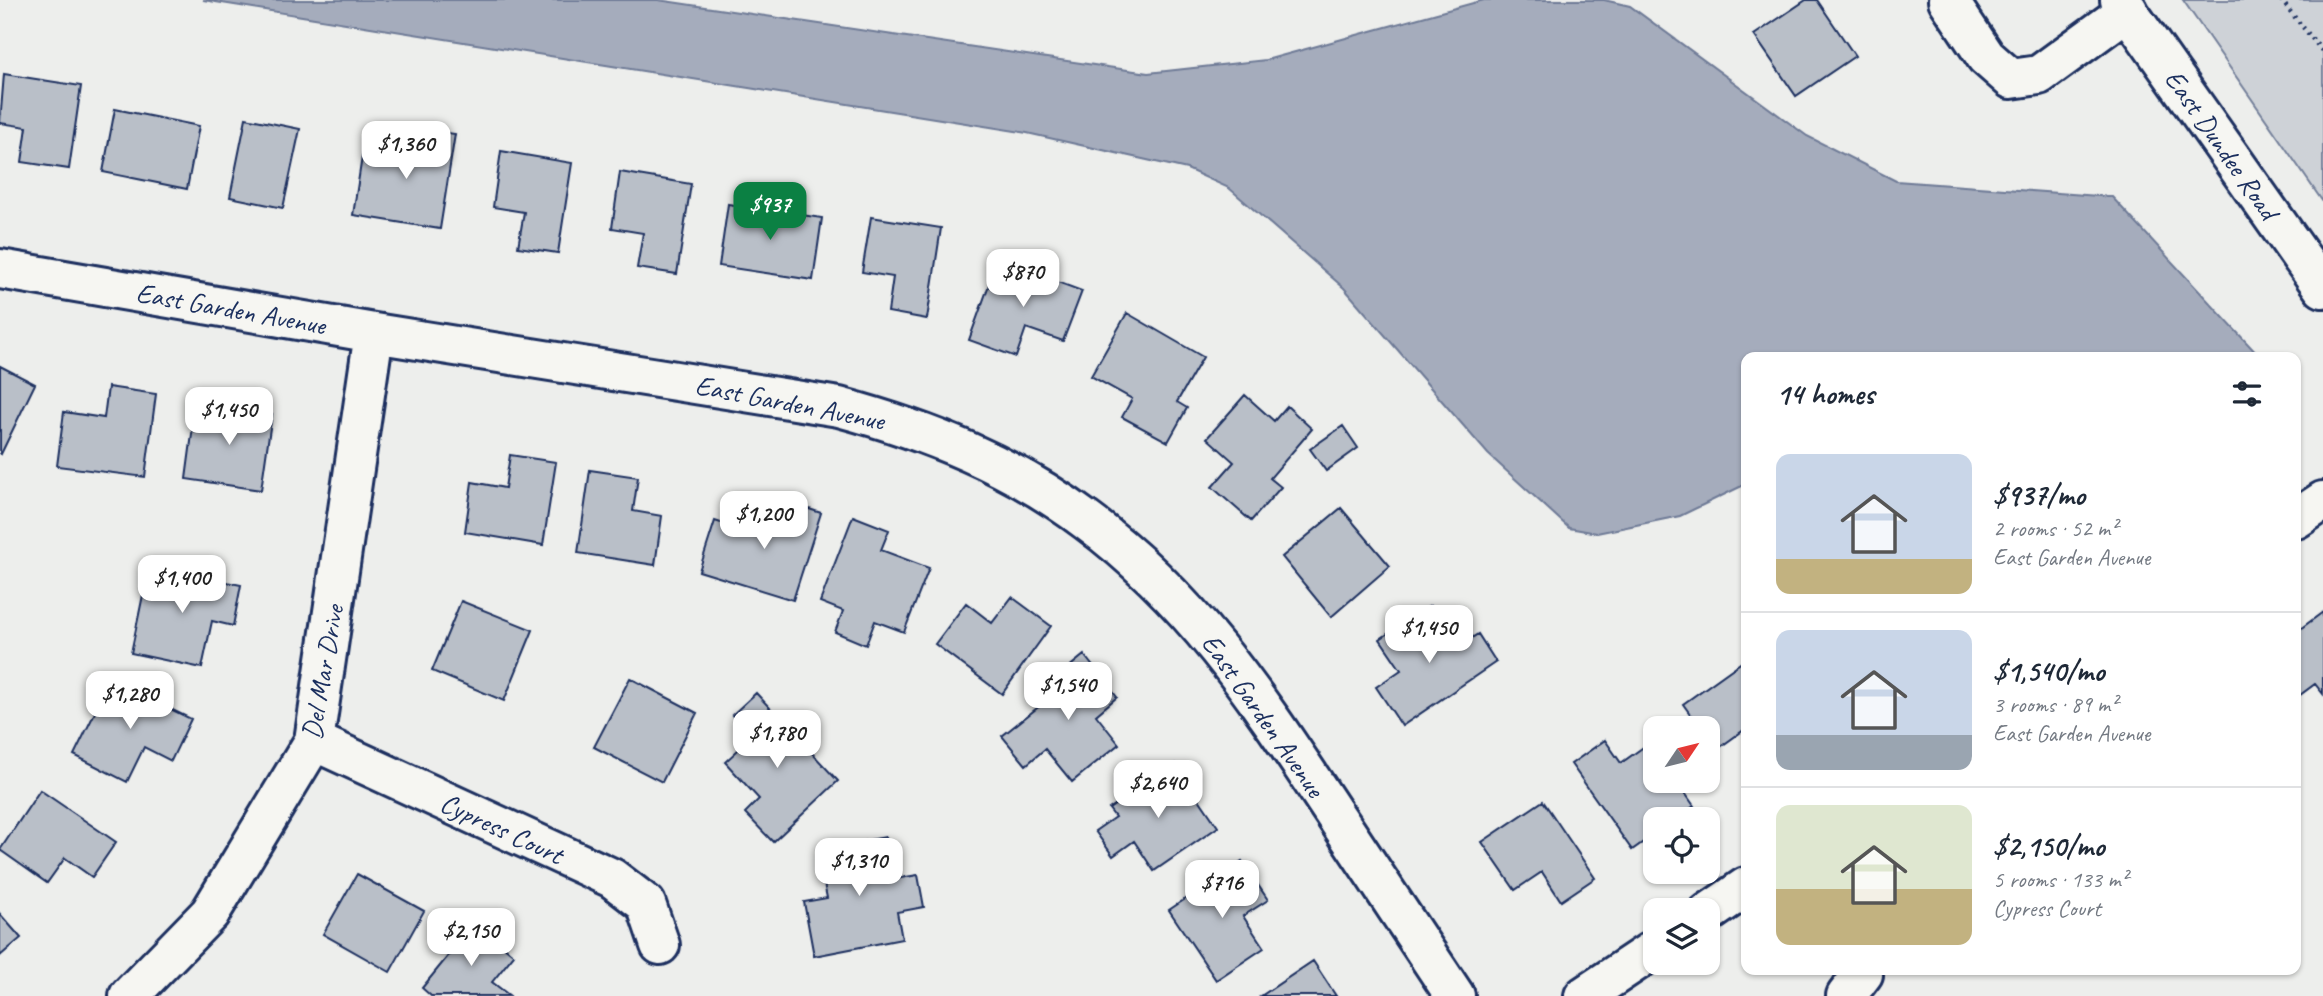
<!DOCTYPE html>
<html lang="en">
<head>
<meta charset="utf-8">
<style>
  :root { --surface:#fff; --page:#f6f6f7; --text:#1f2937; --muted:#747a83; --line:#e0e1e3; --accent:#0b8043 }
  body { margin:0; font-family:Caveat,sans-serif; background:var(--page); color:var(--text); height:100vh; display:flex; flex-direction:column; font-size:26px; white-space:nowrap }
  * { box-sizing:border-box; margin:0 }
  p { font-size:23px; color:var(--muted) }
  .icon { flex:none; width:38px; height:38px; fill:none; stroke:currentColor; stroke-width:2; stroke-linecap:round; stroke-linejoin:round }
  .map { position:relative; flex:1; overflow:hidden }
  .sheet { position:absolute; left:1741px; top:352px; width:560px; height:623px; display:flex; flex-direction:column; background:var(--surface); border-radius:14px; box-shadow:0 2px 5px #0004 }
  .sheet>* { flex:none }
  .needle { width:46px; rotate:55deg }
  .tools { position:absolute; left:1643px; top:716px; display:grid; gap:14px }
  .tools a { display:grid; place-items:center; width:77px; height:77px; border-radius:14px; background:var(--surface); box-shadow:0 2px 5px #0004; font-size:35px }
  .price { position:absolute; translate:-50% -60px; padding:0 16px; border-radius:14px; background:#fff; color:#222; font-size:23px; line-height:46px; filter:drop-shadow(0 2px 4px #0008) }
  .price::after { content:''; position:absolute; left:50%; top:42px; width:21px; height:16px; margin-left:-10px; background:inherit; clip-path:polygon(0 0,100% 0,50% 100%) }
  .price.active { background:var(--accent); color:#fff }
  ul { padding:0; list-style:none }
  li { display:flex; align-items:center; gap:21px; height:175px; padding:0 35px }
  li+li { border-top:2px solid var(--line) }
  li span { display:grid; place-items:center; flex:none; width:196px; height:140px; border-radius:14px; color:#555 }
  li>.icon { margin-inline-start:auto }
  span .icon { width:84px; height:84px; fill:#fffc; stroke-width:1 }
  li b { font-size:30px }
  h2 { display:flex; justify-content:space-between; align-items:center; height:84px; padding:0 35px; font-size:30px }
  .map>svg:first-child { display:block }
  .green { fill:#ced2d7; stroke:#74809a; stroke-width:2 }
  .water { fill:#a5acbc; stroke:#6e7a96; stroke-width:2 }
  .building { fill:#b9bfc8; stroke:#1b2f5e; stroke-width:2 }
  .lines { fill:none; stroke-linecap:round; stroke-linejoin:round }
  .minor-casing { stroke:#1b2f5e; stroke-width:44 }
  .major-casing { stroke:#1b2f5e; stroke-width:44 }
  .path { stroke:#1b2f5e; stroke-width:4.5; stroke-dasharray:2 5; stroke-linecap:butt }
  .minor { stroke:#f6f6f2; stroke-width:38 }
  .major { stroke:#f6f6f2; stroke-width:38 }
  .labels { text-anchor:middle; stroke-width:5; stroke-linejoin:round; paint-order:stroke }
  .street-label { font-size:28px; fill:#1b2f5e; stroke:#f6f6f2 }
</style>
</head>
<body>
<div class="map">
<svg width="2323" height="996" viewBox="0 0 2323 996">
  <rect width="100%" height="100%" fill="#edeeec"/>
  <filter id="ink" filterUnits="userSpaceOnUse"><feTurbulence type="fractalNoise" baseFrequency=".0143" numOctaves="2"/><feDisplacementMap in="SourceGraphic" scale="14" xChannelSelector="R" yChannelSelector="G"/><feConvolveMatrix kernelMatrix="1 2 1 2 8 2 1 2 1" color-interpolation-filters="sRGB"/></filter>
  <g filter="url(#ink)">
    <!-- green -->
    <path class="green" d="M 2183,0 L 2323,0 L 2323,202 Z"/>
    <!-- water -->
    <path class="water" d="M 203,0 L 658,0 L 1148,73 L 1266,60 L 1484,0 L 1604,0 L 1630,6 L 1807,136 L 1896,181 L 2112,197 L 2260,357 L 1746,357 L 1746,484 L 1680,516 L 1597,533 L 1569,528 L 1488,454 L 1344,288 L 1229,188 L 1187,169 L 1027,133 Z"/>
    <!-- building -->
    <path class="building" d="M 1806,0 L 1817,0 L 1855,56 L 1796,96 L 1754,35 Z
      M 4,74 L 81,86 L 69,169 L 22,162 L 27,127 L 0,123 Z
      M 115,109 L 199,126 L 187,189 L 103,172 Z
      M 246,118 L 300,129 L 283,208 L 230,197 Z
      M 419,129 L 455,134 L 440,229 L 353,215 L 364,144 L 416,152 Z
      M 501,151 L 572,163 L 558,253 L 518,247 L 524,212 L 493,207 Z
      M 620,172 L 691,184 L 677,274 L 637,268 L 643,233 L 612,228 Z
      M 728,204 L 822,218 L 813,280 L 719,266 Z
      M 871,217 L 941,228 L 927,319 L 888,312 L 893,277 L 862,272 Z
      M 998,260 L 1082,291 L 1063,341 L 1026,328 L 1016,357 L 969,340 Z
      M 1127,313 L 1203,357 L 1177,402 L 1187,408 L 1168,442 L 1122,417 L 1132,399 L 1091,376 Z
      M 0,366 L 35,384 L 1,454 L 0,453 Z
      M 108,387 L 156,394 L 145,477 L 57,466 L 64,412 L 104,418 Z
      M 1245,395 L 1274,421 L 1287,406 L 1312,429 L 1270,478 L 1281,487 L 1251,521 L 1212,487 L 1234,462 L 1207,438 Z
      M 196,404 L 272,414 L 261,490 L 186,479 Z
      M 1343,426 L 1358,448 L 1326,471 L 1310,449 Z
      M 510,455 L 556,462 L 543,545 L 465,532 L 472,482 L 505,488 Z
      M 590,470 L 638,477 L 633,511 L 662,516 L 655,565 L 578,553 Z
      M 776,498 L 821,513 L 793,600 L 699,571 L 715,521 L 764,537 Z
      M 1341,508 L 1390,566 L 1331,617 L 1282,557 Z
      M 853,516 L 889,530 L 881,550 L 929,568 L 904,632 L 875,621 L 866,645 L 835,632 L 843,611 L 820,602 Z
      M 149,566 L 241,585 L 233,626 L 212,621 L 202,668 L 131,653 Z
      M 1012,597 L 1051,626 L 1002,694 L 935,644 L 966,603 L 992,623 Z
      M 461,601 L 533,630 L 504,701 L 432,671 Z
      M 1430,606 L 1458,647 L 1478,634 L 1496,662 L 1402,726 L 1376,687 L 1401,670 L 1380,639 Z
      M 2323,612 L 2323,694 L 2315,684 L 2296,698 L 2296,632 Z
      M 1084,655 L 1117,697 L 1096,715 L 1119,744 L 1072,782 L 1045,749 L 1026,765 L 1002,736 L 1042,704 L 1035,695 Z
      M 1746,659 L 1746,734 L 1744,730 L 1716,750 L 1708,739 L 1708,728 L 1700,728 L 1683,704 Z
      M 630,678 L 697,713 L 662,782 L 594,747 Z
      M 111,680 L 191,719 L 171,761 L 144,747 L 127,782 L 74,755 Z
      M 756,693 L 838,781 L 773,842 L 745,813 L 759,799 L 725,762 L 752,737 L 732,715 Z
      M 1605,740 L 1621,763 L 1649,743 L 1656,752 L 1656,780 L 1676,780 L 1694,806 L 1675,819 L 1656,819 L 1656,833 L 1632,850 L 1571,764 Z
      M 1175,764 L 1218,827 L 1154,871 L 1134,841 L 1113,856 L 1095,831 L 1115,817 L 1109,809 Z
      M 40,790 L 116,842 L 92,877 L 65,858 L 47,883 L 0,850 Z
      M 1543,801 L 1595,878 L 1561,901 L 1542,872 L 1515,890 L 1482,842 Z
      M 886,837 L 894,879 L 918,875 L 924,907 L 897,912 L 902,939 L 814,956 L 804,902 L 827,898 L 817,850 Z
      M 1242,861 L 1268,900 L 1243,916 L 1264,948 L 1216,980 L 1169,910 Z
      M 357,874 L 424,911 L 390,972 L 323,934 Z
      M 0,914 L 21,938 L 0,956 Z
      M 475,923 L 514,955 L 492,982 L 510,996 L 431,996 L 422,988 Z
      M 1313,961 L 1336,996 L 1261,996 Z"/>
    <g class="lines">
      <!-- minor casing -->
      <g class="minor-casing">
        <path id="minor" d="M 1948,0 L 1986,57 L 2011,79 L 2039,75 L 2128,10
          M 0,269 L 374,333 L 839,407 C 928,431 1013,465 1087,521 C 1190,597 1254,693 1323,797 C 1367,863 1411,930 1455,996
          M 2296,519 L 2323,501
          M 314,741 L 612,878 L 646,904 L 660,945
          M 1708,913 L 1746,887
          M 129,996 L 210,913 L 314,741 L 374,333
          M 1584,996 L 1656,948
          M 1846,996 L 1863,974 L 1862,970"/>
      </g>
      <!-- major casing -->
      <g class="major-casing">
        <path id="major" d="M 2120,0 L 2323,288"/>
      </g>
      <!-- path -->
      <path class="path" d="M 2281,0 L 2323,52"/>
      <!-- minor -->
      <use href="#minor" class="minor"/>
      <!-- major -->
      <use href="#major" class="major"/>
    </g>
  </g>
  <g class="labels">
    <!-- street labels -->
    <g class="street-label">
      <text transform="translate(2222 144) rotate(55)" y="10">East Dundee Road</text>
      <text transform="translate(231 308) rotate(10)" y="10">East Garden Avenue</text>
      <text transform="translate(790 402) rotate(11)" y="10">East Garden Avenue</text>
      <text transform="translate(322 672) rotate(-80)" y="10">Del Mar Drive</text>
      <text transform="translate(1264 715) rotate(55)" y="10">East Garden Avenue</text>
      <text transform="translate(502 828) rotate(25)" y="10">Cypress Court</text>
    </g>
  </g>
</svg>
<div class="tools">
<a><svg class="needle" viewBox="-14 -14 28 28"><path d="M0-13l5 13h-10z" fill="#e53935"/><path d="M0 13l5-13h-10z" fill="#747a83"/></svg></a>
<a><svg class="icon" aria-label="locate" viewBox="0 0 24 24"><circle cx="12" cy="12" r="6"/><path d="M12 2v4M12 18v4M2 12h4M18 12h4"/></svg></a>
<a><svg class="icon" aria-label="layers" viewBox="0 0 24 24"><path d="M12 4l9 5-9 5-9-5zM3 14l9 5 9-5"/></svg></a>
</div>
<b class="price" style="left:406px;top:181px">$1,360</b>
<b class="price active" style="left:770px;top:242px">$937</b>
<b class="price" style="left:1023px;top:309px">$870</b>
<b class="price" style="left:229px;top:447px">$1,450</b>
<b class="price" style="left:764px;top:551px">$1,200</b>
<b class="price" style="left:182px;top:615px">$1,400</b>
<b class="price" style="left:1429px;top:665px">$1,450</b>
<b class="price" style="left:1068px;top:722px">$1,540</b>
<b class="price" style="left:130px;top:731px">$1,280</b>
<b class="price" style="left:777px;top:770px">$1,780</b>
<b class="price" style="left:1158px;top:820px">$2,640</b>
<b class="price" style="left:859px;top:898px">$1,310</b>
<b class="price" style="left:1222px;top:920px">$716</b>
<b class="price" style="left:471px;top:968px">$2,150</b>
<section class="sheet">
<h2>14 homes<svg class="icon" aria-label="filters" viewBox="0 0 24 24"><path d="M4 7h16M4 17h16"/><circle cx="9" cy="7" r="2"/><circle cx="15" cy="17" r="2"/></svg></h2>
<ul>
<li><span style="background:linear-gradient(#c9d6e8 75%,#c2b280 0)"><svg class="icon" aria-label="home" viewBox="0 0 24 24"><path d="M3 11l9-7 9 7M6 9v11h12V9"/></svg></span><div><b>$937/mo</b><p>2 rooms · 52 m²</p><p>East Garden Avenue</p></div></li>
<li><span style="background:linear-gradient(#c9d6e8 75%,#9aa5b1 0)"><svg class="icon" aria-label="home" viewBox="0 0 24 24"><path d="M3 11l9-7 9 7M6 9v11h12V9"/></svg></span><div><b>$1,540/mo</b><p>3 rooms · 89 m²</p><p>East Garden Avenue</p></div></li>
<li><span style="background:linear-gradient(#dfe7d0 60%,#c2b280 0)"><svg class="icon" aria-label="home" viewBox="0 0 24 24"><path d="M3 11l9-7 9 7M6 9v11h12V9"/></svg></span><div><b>$2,150/mo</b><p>5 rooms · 133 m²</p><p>Cypress Court</p></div></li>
</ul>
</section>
</div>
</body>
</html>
